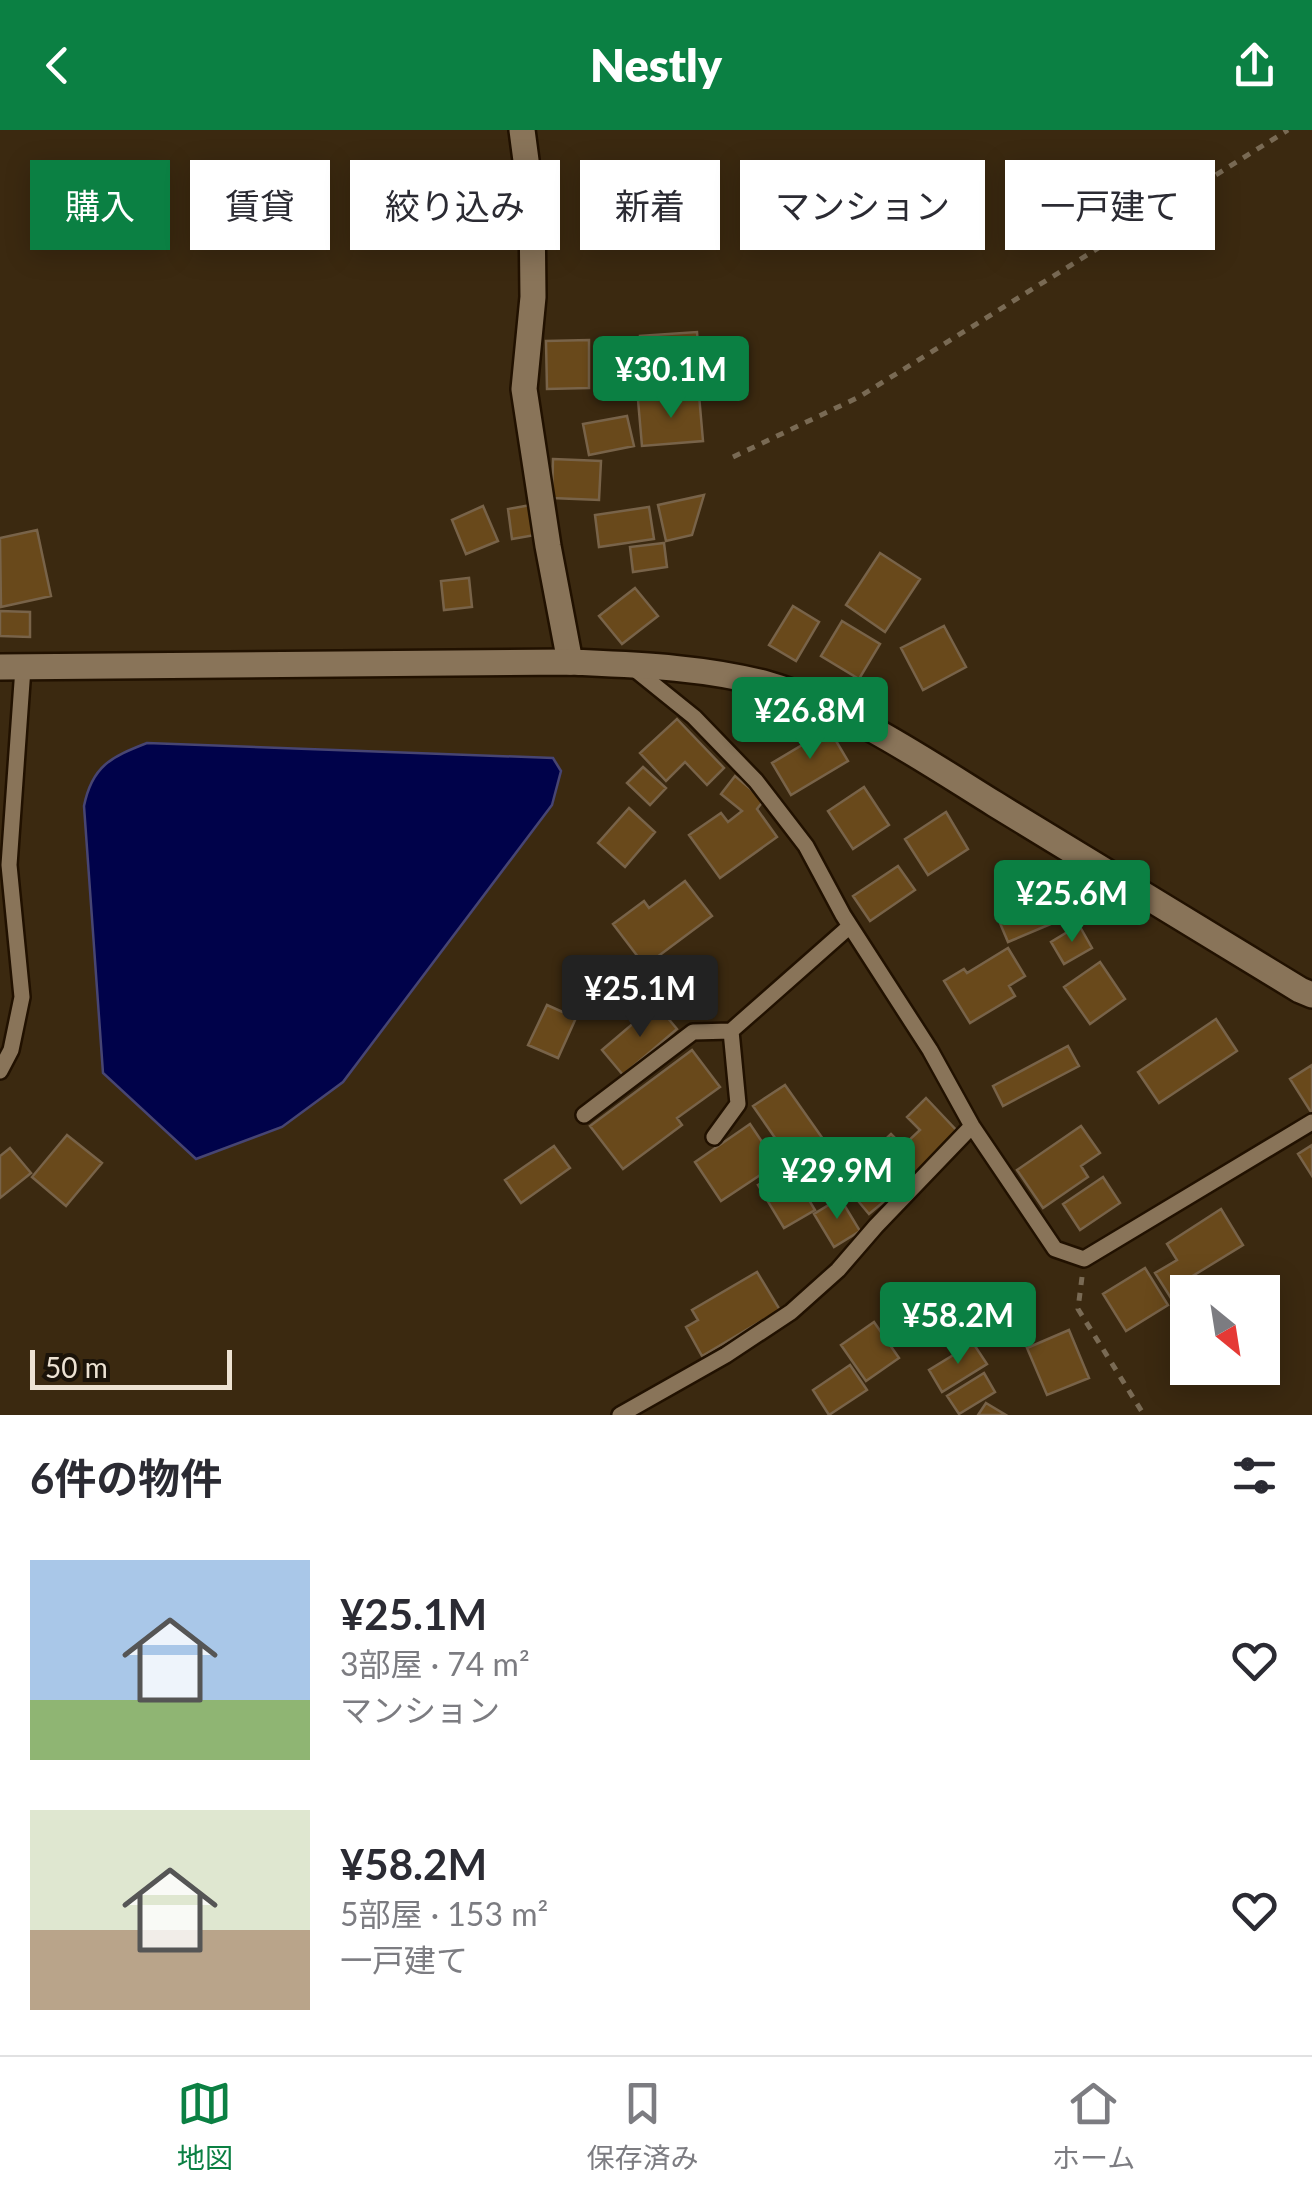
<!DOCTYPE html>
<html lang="ja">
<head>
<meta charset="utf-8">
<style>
  :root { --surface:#fff; --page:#f7f7f7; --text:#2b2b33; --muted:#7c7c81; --line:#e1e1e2; --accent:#0b8043 }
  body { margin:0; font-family:Lato,"Noto Sans JP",sans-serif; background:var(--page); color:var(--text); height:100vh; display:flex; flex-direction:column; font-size:38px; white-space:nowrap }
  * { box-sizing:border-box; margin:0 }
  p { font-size:32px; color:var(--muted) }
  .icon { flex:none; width:55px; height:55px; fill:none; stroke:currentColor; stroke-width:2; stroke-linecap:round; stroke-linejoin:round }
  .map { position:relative; height:1285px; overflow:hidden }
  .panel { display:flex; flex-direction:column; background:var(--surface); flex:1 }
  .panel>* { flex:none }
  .guide { position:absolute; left:30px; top:30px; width:1252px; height:90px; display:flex; gap:20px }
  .needle { width:65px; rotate:150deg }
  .controls { position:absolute; left:1170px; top:1145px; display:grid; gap:20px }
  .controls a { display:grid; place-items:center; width:110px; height:110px; border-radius:0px; background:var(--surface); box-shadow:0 5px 25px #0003; font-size:50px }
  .scale { position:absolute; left:30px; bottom:25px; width:202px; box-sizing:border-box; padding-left:10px; border:5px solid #ede2d3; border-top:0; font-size:28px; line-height:35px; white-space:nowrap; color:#ede2d3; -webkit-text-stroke:8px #1b1309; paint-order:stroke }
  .price { position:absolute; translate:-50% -85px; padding:0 22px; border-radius:10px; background:var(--accent); color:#fff; font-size:32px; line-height:65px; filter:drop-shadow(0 2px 5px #0008) }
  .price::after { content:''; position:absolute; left:50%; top:60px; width:30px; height:22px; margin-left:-15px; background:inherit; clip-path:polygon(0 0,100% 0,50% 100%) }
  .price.active { background:#222; color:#fff }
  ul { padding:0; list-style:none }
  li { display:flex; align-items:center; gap:30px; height:250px; padding:0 30px }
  li span { display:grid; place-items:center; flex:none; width:280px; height:200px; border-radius:0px; color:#555 }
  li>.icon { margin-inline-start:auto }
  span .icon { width:120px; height:120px; fill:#fffc; stroke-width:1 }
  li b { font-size:42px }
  h2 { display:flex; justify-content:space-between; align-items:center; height:120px; padding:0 30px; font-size:42px }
  .chip { padding:0 35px; border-radius:0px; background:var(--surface); box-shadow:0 5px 25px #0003; font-size:35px; line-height:90px }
  .chip.active { background:var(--accent); color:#fff }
  header { display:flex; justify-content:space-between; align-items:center; height:130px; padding:0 30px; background:var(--accent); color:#fff; font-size:45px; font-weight:800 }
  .menu { display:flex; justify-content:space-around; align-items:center; height:140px; border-top:2px solid var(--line); background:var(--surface); font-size:28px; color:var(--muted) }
  .menu a { display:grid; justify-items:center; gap:5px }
  .menu .active { color:var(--accent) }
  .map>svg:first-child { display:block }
  .water { fill:#00024a; stroke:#474573; stroke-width:2.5 }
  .building { fill:#69491b; stroke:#786349; stroke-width:2.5 }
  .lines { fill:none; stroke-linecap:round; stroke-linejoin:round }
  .service-casing { stroke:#211100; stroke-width:20 }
  .minor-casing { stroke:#211100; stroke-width:30 }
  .tertiary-casing { stroke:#211100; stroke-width:30 }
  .path { stroke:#796a54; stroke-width:5; stroke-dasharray:8 8; stroke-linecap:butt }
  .service { stroke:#897459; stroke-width:15 }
  .minor { stroke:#897459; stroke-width:25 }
  .tertiary { stroke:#897459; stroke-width:25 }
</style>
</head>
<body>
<header><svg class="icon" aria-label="back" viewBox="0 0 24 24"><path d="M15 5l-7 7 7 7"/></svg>Nestly<svg class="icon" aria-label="share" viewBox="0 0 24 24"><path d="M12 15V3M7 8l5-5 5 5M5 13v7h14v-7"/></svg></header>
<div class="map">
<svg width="1312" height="1285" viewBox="0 0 1312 1285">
  <rect width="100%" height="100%" fill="#3b2910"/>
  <!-- water -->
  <path class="water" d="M 147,613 L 553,628 L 561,641 L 552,675 L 343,952 L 282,997 L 196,1029 L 103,943 L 84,676 C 92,636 111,627 147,613 Z"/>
  <!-- building -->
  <path class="building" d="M 697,202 L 700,241 L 643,245 L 640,206 Z
    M 589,210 L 589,258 L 547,259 L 546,211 Z
    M 699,265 L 703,311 L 642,316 L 638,270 Z
    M 627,286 L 634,316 L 589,325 L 583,294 Z
    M 553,329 L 601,331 L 599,370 L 552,368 Z
    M 704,365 L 692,405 L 666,411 L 658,375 Z
    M 531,375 L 535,405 L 512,409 L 508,379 Z
    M 483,376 L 498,411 L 466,424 L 452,390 Z
    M 649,377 L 654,409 L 599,417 L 595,385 Z
    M 37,400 L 51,466 L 1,477 L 0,408 Z
    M 664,413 L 667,437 L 633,442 L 630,417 Z
    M 880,423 L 920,449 L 885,502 L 846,475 Z
    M 469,448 L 472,477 L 444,480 L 441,451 Z
    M 635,458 L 658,486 L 622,514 L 599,486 Z
    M 793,476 L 819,492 L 796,531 L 769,515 Z
    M 0,481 L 30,482 L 30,507 L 0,506 Z
    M 842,491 L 880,514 L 859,549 L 821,526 Z
    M 944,496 L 966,537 L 923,560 L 901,518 Z
    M 677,589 L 724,638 L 707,655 L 685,632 L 666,651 L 640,623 Z
    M 829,599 L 848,631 L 791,665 L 772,633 Z
    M 643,637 L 666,658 L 650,675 L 627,653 Z
    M 735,646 L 764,670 L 757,679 L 777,707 L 720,748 L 689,705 L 721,683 L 728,692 L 742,681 L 721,664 Z
    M 864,657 L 889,695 L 853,719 L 828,681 Z
    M 629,678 L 655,702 L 625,737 L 598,713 Z
    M 946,682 L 968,719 L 928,745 L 905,709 Z
    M 898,736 L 915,760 L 870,791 L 853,766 Z
    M 685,751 L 712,786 L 645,836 L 613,794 L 644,771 L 649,778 Z
    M 1042,767 L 1053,793 L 1008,812 L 997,786 Z
    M 1079,795 L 1092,818 L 1064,834 L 1051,812 Z
    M 1008,818 L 1025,846 L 1009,856 L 1015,866 L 970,893 L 944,851 L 964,839 L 967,843 Z
    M 1100,832 L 1125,869 L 1090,894 L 1064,857 Z
    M 656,874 L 677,899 L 623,945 L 602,920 Z
    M 547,875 L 576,888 L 558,928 L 528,915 Z
    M 1216,889 L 1237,921 L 1159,973 L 1138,942 Z
    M 1068,916 L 1079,936 L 1003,976 L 993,956 Z
    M 692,920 L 720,957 L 677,988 L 682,995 L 623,1039 L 590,996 Z
    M 1312,935 L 1312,981 L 1311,982 L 1290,949 Z
    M 785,955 L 823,1009 L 791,1031 L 753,976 Z
    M 926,968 L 959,1003 L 905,1055 L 872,1022 L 891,1004 L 903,1016 L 920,1000 L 907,987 Z
    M 750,994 L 777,1034 L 721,1071 L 695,1032 Z
    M 1081,996 L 1100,1023 L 1081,1036 L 1088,1047 L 1043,1078 L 1017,1040 Z
    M 67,1005 L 102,1033 L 66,1076 L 32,1047 Z
    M 1312,1015 L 1312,1046 L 1298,1024 Z
    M 554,1016 L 570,1038 L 521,1073 L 505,1050 Z
    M 10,1018 L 31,1043 L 0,1068 L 0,1026 Z
    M 868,1034 L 893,1064 L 869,1084 L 844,1054 Z
    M 789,1037 L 815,1080 L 784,1098 L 758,1055 Z
    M 1103,1047 L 1120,1073 L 1080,1100 L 1063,1074 Z
    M 840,1068 L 860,1101 L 834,1117 L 814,1084 Z
    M 1221,1079 L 1243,1115 L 1191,1147 L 1199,1161 L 1188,1162 L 1188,1169 L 1176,1176 L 1155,1143 L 1177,1130 L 1167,1114 Z
    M 1145,1138 L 1168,1175 L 1126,1201 L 1103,1164 Z
    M 757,1142 L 780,1180 L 702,1226 L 686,1197 L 698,1190 L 692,1180 Z
    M 941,1163 L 958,1194 L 927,1210 L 910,1180 Z
    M 874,1192 L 899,1228 L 866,1251 L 841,1215 Z
    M 1069,1200 L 1089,1248 L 1047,1265 L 1027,1218 Z
    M 973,1213 L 987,1234 L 942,1262 L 929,1240 Z
    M 850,1235 L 867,1260 L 829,1285 L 813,1260 Z
    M 984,1243 L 995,1262 L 959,1284 L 947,1266 Z
    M 986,1273 L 1006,1285 L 978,1285 Z"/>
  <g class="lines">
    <!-- service casing -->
    <g class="service-casing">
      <path id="service" d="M 632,537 L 694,587 L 756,651 L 806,716 L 843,785 L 930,920 L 972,996 L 1055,1119 L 1084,1129 L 1312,992
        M 0,941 L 11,920 L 22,867 L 9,735 L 23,538
        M 584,985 L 693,902 L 731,901 L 850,796
        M 714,1007 L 738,974 L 731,901
        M 620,1285 L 726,1225 L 791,1182 L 838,1140 L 876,1096 L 972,996"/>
    </g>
    <!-- minor casing -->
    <g class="minor-casing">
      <path id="minor" d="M 522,0 L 532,76 L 533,167 L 524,259 L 548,416 L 570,532"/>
    </g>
    <!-- tertiary casing -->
    <g class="tertiary-casing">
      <path id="tertiary" d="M 0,537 L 570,532 C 636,535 703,537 767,554 C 847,577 924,630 995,674 C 1097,736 1198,798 1300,860 L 1312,865"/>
    </g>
    <!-- path -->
    <path class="path" d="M 733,327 L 859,267 L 1288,0
      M 1082,1147 L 1078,1179 L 1144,1285"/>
    <!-- service -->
    <use href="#service" class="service"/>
    <!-- minor -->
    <use href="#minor" class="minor"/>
    <!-- tertiary -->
    <use href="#tertiary" class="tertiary"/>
  </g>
</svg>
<div class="controls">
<a><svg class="needle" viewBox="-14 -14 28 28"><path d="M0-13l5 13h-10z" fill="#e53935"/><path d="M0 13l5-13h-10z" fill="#7c7c81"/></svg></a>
</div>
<div class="scale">50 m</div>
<b class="price" style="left:671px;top:291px">¥30.1M</b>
<b class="price" style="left:810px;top:632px">¥26.8M</b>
<b class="price" style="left:1072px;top:815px">¥25.6M</b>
<b class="price active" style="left:640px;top:910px">¥25.1M</b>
<b class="price" style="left:837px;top:1092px">¥29.9M</b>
<b class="price" style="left:958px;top:1237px">¥58.2M</b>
<div class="guide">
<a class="chip active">購入</a>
<a class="chip">賃貸</a>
<a class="chip">絞り込み</a>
<a class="chip">新着</a>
<a class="chip">マンション</a>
<a class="chip">一戸建て</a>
</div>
</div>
<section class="panel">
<h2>6件の物件<svg class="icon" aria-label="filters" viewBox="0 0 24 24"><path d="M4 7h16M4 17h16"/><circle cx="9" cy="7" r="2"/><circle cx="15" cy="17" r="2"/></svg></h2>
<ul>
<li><span style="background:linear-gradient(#a9c7e8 70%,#8fb573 0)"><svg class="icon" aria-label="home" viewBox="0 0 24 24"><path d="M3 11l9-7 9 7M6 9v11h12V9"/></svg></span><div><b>¥25.1M</b><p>3部屋 · 74 m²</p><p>マンション</p></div><svg class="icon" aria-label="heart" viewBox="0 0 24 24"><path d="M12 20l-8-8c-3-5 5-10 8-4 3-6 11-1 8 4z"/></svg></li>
<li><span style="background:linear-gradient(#dfe7d0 60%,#b9a48a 0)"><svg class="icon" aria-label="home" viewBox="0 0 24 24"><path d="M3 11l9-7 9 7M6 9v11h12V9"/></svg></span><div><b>¥58.2M</b><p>5部屋 · 153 m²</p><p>一戸建て</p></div><svg class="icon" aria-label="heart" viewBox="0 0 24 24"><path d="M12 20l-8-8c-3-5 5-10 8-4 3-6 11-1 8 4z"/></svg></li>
</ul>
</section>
<nav class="menu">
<a class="active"><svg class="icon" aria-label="map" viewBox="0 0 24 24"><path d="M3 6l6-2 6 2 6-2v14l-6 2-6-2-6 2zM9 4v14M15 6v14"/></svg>地図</a>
<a><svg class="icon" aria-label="saved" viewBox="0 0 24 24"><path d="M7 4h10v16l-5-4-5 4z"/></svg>保存済み</a>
<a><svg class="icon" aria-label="home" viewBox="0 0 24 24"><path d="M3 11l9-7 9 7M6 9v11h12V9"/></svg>ホーム</a>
</nav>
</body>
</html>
